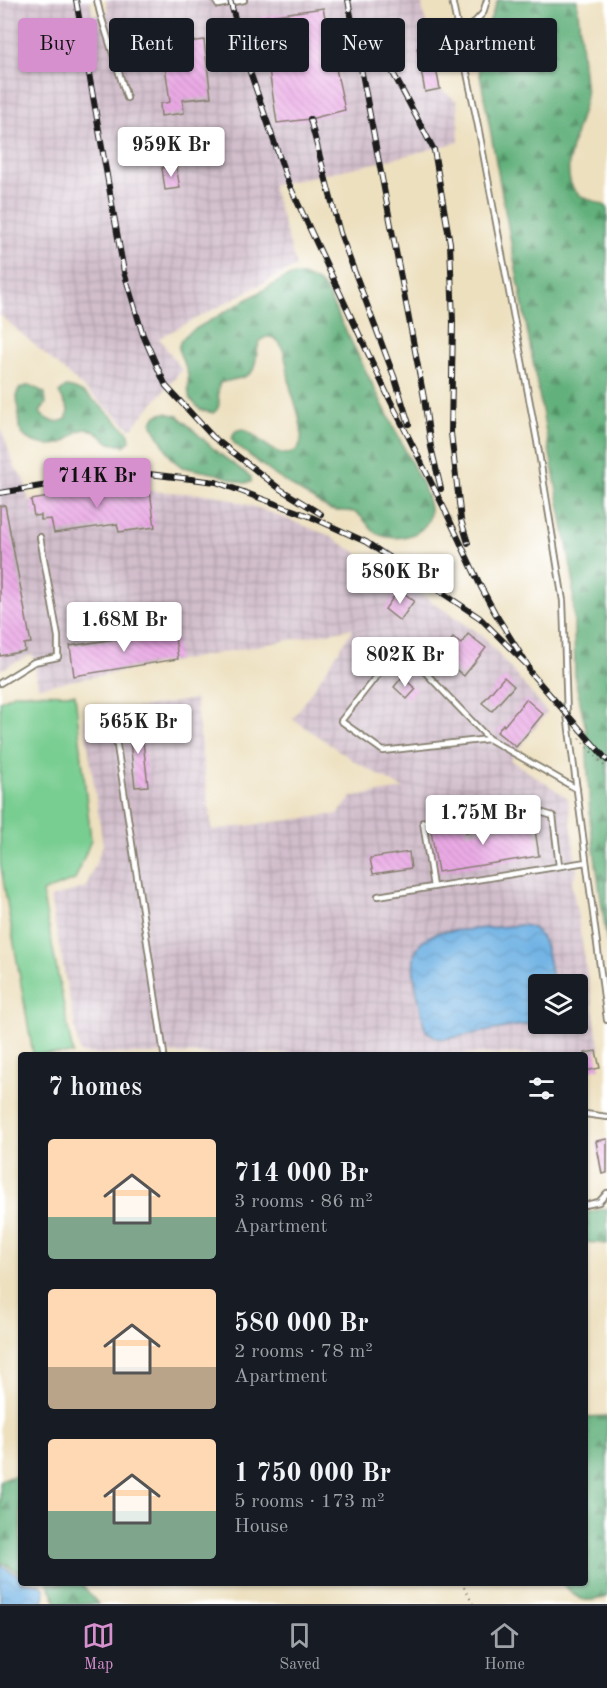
<!DOCTYPE html>
<html lang="en">
<head>
<meta charset="utf-8">
<style>
  :root { --surface:#171b24; --page:#20242c; --text:#f1f3f6; --muted:#9ea1a6; --line:#363941; --accent:#d690ce }
  body { margin:0; font-family:"Old Standard TT",serif; background:var(--page); color:var(--text); height:100vh; display:flex; flex-direction:column; font-size:22px; white-space:nowrap }
  * { box-sizing:border-box; margin:0 }
  p { font-size:20px; color:var(--muted) }
  .icon { flex:none; width:33px; height:33px; fill:none; stroke:currentColor; stroke-width:2; stroke-linecap:round; stroke-linejoin:round }
  .map { position:relative; flex:1; overflow:hidden }
  .side { position:absolute; left:18px; top:1052px; width:570px; height:534px; display:flex; flex-direction:column; background:var(--surface); border-radius:6px; box-shadow:0 2px 4px #0004 }
  .side>* { flex:none }
  .guide { position:absolute; left:18px; top:18px; width:572px; height:54px; display:flex; gap:12px }
  .controls { position:absolute; left:528px; top:974px; display:grid; gap:12px }
  .controls a { display:grid; place-items:center; width:60px; height:60px; border-radius:6px; background:var(--surface); box-shadow:0 2px 4px #0004; font-size:30px }
  .price { position:absolute; translate:-50% -51px; padding:0 14px; border-radius:6px; background:#fff; color:#222; font-size:20px; line-height:39px; filter:drop-shadow(0 2px 3px #0008) }
  .price::after { content:''; position:absolute; left:50%; top:36px; width:18px; height:14px; margin-left:-9px; background:inherit; clip-path:polygon(0 0,100% 0,50% 100%) }
  .price.active { background:var(--accent); color:#111 }
  ul { padding:0; list-style:none }
  li { display:flex; align-items:center; gap:18px; height:150px; padding:0 30px }
  li span { display:grid; place-items:center; flex:none; width:168px; height:120px; border-radius:6px; color:#555 }
  li>.icon { margin-inline-start:auto }
  span .icon { width:72px; height:72px; fill:#fffc; stroke-width:1 }
  li b { font-size:26px }
  h2 { display:flex; justify-content:space-between; align-items:center; height:72px; padding:0 30px; font-size:26px }
  .tag { padding:0 21px; border-radius:6px; background:var(--surface); box-shadow:0 2px 4px #0004; font-size:21px; line-height:54px }
  .tag.active { background:var(--accent); color:#111 }
  .tab-bar { display:flex; justify-content:space-around; align-items:center; height:84px; border-top:2px solid var(--line); background:var(--surface); font-size:16px; color:var(--muted) }
  .tab-bar a { display:grid; justify-items:center; gap:3px }
  .tab-bar .active { color:var(--accent) }
  .map>svg:first-child { display:block }
  .industrial { fill:url(#industrial-grid); fill-rule:evenodd }
  .grass { fill:#78cd91; stroke:#4a7456; stroke-width:1.5 }
  .forest { fill:url(#forest-firs); stroke:#3f664c; stroke-width:1.5 }
  .water { fill:url(#water-waves); stroke:#466780; stroke-width:1.5 }
  .building { fill:url(#building-back-hatch) }
  .lines { fill:none; stroke-linecap:round; stroke-linejoin:round }
  .lane-casing { stroke:#847e6e; stroke-width:8 }
  .path { stroke:#847e6e; stroke-width:2; stroke-dasharray:1.5 4.5; stroke-linecap:butt }
  .lane { stroke:#fff; stroke-width:4.5 }
  .rail-casing { stroke:#1c1c1c; stroke-width:6 }
  .rail { stroke:#fff; stroke-width:4; stroke-dasharray:11; stroke-linecap:butt }
</style>
</head>
<body>
<div class="map">
<svg width="607" height="1604" viewBox="0 0 607 1604">
  <defs>
    <pattern id="industrial-grid" width="8" height="8" patternUnits="userSpaceOnUse" patternTransform="scale(1.5)"><rect width="8" height="8" fill="#d1bdcb"/><path d="M0 4h8M4 0v8" fill="none" stroke="#b3a2ae"/></pattern>
    <pattern id="forest-firs" width="22" height="20" patternUnits="userSpaceOnUse" patternTransform="scale(1.5)"><rect width="22" height="20" fill="#62b07b"/><path d="M5 1l3.5 6h-7zM16 11l3.5 6h-7z" fill="#508e64"/></pattern>
    <pattern id="water-waves" width="16" height="10" patternUnits="userSpaceOnUse" patternTransform="scale(1.5)"><rect width="16" height="10" fill="#6fb2e4"/><path d="M0 5q4-4 8 0t8 0" fill="none" stroke="#6098c3"/></pattern>
    <pattern id="building-back-hatch" width="6" height="6" patternUnits="userSpaceOnUse" patternTransform="scale(1.5)"><rect width="6" height="6" fill="#ebaae6"/><path d="M-1 5l2 2M0 0l6 6M5-1l2 2" fill="none" stroke="#c992c5"/></pattern>
  </defs>
  <rect width="100%" height="100%" fill="#fff"/>
  <filter id="ink" filterUnits="userSpaceOnUse"><feTurbulence type="fractalNoise" baseFrequency=".0167" numOctaves="2"/><feDisplacementMap in="SourceGraphic" scale="12" xChannelSelector="R" yChannelSelector="G"/><feConvolveMatrix kernelMatrix="1 2 1 2 8 2 1 2 1" color-interpolation-filters="sRGB"/></filter>
  <filter id="wash" filterUnits="userSpaceOnUse"><feTurbulence type="fractalNoise" baseFrequency=".008" numOctaves="4" result="noise"/><feDisplacementMap in="SourceGraphic" scale="24" xChannelSelector="R" yChannelSelector="G"/><feGaussianBlur stdDeviation="1.35" result="paint"/><feColorMatrix in="noise" values="0 0 0 0 0 0 0 0 0 0 0 0 0 0 0 0 0 1.4 0 .05"/><feComposite in="paint" operator="in"/></filter>
  <g filter="url(#wash)">
    <rect width="100%" height="100%" fill="#ede0bf"/>
    <!-- industrial -->
    <path class="industrial" d="M 0,0 L 90,0 L 93,15 L 108,11 L 106,0 L 421,0 L 430,44 L 450,42 L 453,55 L 434,59 L 440,89 L 457,101 L 459,142 L 380,162 L 272,185 L 296,266 L 159,338 L 182,370 L 131,429 L 0,315 Z
      M 0,426 L 15,468 L 25,480 L 29,502 L 84,491 L 84,485 L 114,481 L 116,497 L 150,491 L 216,495 L 258,508 L 328,535 L 391,574 L 484,637 L 547,712 L 510,760 L 568,798 L 577,871 L 572,883 L 600,1050 L 577,1054 L 80,1054 L 50,898 L 86,887 L 103,845 L 84,717 L 195,699 L 212,830 L 338,814 L 352,797 L 404,789 L 354,761 L 293,719 L 354,628 L 38,687 L 33,654 L 0,670 ZM 538,984 L 578,984 L 578,1023 L 538,1023 Z"/>
    <!-- grass -->
    <path class="grass" d="M 16,693 L 75,694 L 91,840 L 75,880 L 42,892 L 73,1054 L 33,1054 L 0,862 L 0,701 Z"/>
    <!-- forest -->
    <path class="forest" d="M 498,0 L 577,0 L 586,95 C 583,121 555,173 577,193 C 585,200 598,201 607,207 L 607,943 L 590,820 L 586,729 L 575,679 L 573,578 L 478,64 L 479,47 Z
      M 294,275 C 308,276 316,279 325,289 L 423,486 C 426,494 431,504 430,513 C 427,537 394,543 376,533 C 368,528 365,517 356,513 C 347,509 338,513 328,509 L 276,476 L 236,445 L 232,440 C 233,432 235,430 243,429 C 257,434 278,463 295,451 C 310,440 295,404 291,390 C 287,377 288,339 270,337 C 253,336 259,360 253,370 C 246,380 231,379 220,383 C 214,394 225,406 213,413 L 201,410 L 190,399 C 187,391 189,384 188,376 C 186,357 168,350 188,333 L 283,279 Z
      M 30,385 L 45,393 L 46,403 L 40,412 C 45,421 58,425 67,418 L 68,409 L 59,393 L 66,387 C 87,388 110,416 126,430 L 129,434 L 130,441 L 124,446 L 110,443 L 94,431 L 88,429 C 75,429 72,439 62,443 C 48,448 23,443 19,427 L 17,393 L 20,388 Z
      M 166,413 L 178,416 L 216,451 L 251,477 L 251,482 L 243,483 L 217,474 L 182,467 L 172,459 L 152,425 C 152,416 158,414 166,413 Z
      M 607,1208 L 607,1244 L 585,1242 L 585,1213 Z
      M 607,1416 L 607,1597 C 581,1604 579,1600 562,1583 L 585,1582 L 585,1417 Z
      M 21,1474 L 21,1573 L 0,1562 L 0,1480 Z
      M 47,1583 L 81,1583 L 98,1604 L 56,1604 L 54,1595 Z"/>
    <!-- water -->
    <path class="water" d="M 522,925 C 549,927 548,963 553,984 L 538,984 L 538,1022 L 444,1039 L 437,1038 L 426,1031 C 422,1020 421,1008 418,997 C 413,970 405,944 439,932 Z
      M 0,1565 L 21,1576 L 21,1582 C 37,1582 51,1583 42,1604 L 0,1604 Z"/>
    <g id="blocks">
      <!-- building -->
      <path class="building" d="M 323,8 L 345,110 L 310,119 L 277,123 L 261,17 Z
        M 204,40 L 211,97 L 183,100 L 184,113 L 161,116 L 160,104 L 170,102 L 162,45 Z
        M 450,42 L 453,55 L 434,58 L 440,89 L 425,92 L 417,48 Z
        M 176,166 L 180,188 L 165,190 L 162,168 Z
        M 114,481 L 116,496 L 150,491 L 155,527 L 119,532 L 117,524 L 54,533 L 51,519 L 41,520 L 41,515 L 34,516 L 31,500 L 85,491 L 84,485 Z
        M 5,505 L 31,643 L 24,644 L 25,651 L 0,656 L 0,506 Z
        M 399,589 L 414,601 L 400,621 L 385,609 Z
        M 174,630 L 178,659 L 74,676 L 70,646 Z
        M 468,634 L 486,648 L 464,676 L 439,656 L 453,638 L 461,644 Z
        M 402,677 L 416,689 L 407,699 L 394,687 Z
        M 504,677 L 514,686 L 492,711 L 482,703 Z
        M 526,699 L 543,714 L 516,747 L 497,732 L 503,724 L 504,726 Z
        M 141,723 L 148,786 L 135,787 L 128,724 Z
        M 534,823 L 539,856 L 438,872 L 431,831 L 465,826 L 466,833 Z
        M 409,852 L 411,868 L 373,874 L 370,858 Z
        M 596,1051 L 600,1068 L 585,1071 L 585,1053 Z
        M 607,1139 L 607,1173 L 602,1174 L 596,1141 Z"/>
    </g>
  </g>
  <g filter="url(#ink)">
    <use href="#blocks" fill-opacity="0" stroke="#847e6e" stroke-width="1.5"/>
    <g class="lines">
      <!-- lane casing -->
      <g class="lane-casing">
        <path id="lane" d="M 97,0 L 100,13 L 127,98
          M 215,0 L 218,5 L 244,0
          M 452,0 L 478,126 L 537,441 L 563,601 L 567,714 L 607,1020
          M 460,38 L 483,13 L 487,0
          M 0,683 L 34,662 L 58,657 L 58,637 L 40,537
          M 116,739 L 164,1054
          M 489,739 L 383,751 L 341,721 L 400,646 L 489,739 L 577,789
          M 433,887 L 423,822 L 514,804 L 553,816 L 559,866
          M 378,896 L 586,862
          M 585,1114 L 607,1117
          M 585,1205 L 599,1202 L 607,1193"/>
      </g>
      <!-- path -->
      <path class="path" d="M 579,738 L 607,769
        M 461,1582 L 473,1604"/>
      <!-- lane -->
      <use href="#lane" class="lane"/>
      <!-- rail casing -->
      <g class="rail-casing">
        <path id="rail" d="M 76,0 L 124,272 L 143,335 L 155,362 L 166,386 L 213,437 L 280,489 L 321,514
          M 230,0 L 248,66 L 288,182 L 388,396 L 445,510 L 481,587 L 495,613 L 528,666
          M 348,0 L 424,398 L 431,447 L 441,489
          M 392,71 L 434,150 L 450,243 L 453,322 L 451,433 L 461,520 L 468,543
          M 310,119 L 340,233 L 395,379 L 409,424
          M 0,493 L 94,477 L 123,475 L 149,474 L 216,482 L 309,516 L 366,542 L 480,618 L 528,666 L 530,672 L 607,760"/>
      </g>
      <!-- rail -->
      <use href="#rail" class="rail"/>
    </g>
  </g>
</svg>
<div class="controls">
<a><svg class="icon" aria-label="layers" viewBox="0 0 24 24"><path d="M12 4l9 5-9 5-9-5zM3 14l9 5 9-5"/></svg></a>
</div>
<b class="price" style="left:171px;top:178px">959K Br</b>
<b class="price active" style="left:97px;top:509px">714K Br</b>
<b class="price" style="left:400px;top:605px">580K Br</b>
<b class="price" style="left:124px;top:653px">1.68M Br</b>
<b class="price" style="left:405px;top:688px">802K Br</b>
<b class="price" style="left:138px;top:755px">565K Br</b>
<b class="price" style="left:483px;top:846px">1.75M Br</b>
<div class="guide">
<a class="tag active">Buy</a>
<a class="tag">Rent</a>
<a class="tag">Filters</a>
<a class="tag">New</a>
<a class="tag">Apartment</a>
</div>
<section class="side">
<h2>7 homes<svg class="icon" aria-label="filters" viewBox="0 0 24 24"><path d="M4 7h16M4 17h16"/><circle cx="9" cy="7" r="2"/><circle cx="15" cy="17" r="2"/></svg></h2>
<ul>
<li><span style="background:linear-gradient(#ffd9b3 65%,#7fa58c 0)"><svg class="icon" aria-label="home" viewBox="0 0 24 24"><path d="M3 11l9-7 9 7M6 9v11h12V9"/></svg></span><div><b>714 000 Br</b><p>3 rooms · 86 m²</p><p>Apartment</p></div></li>
<li><span style="background:linear-gradient(#ffd9b3 65%,#b9a48a 0)"><svg class="icon" aria-label="home" viewBox="0 0 24 24"><path d="M3 11l9-7 9 7M6 9v11h12V9"/></svg></span><div><b>580 000 Br</b><p>2 rooms · 78 m²</p><p>Apartment</p></div></li>
<li><span style="background:linear-gradient(#ffd9b3 60%,#7fa58c 0)"><svg class="icon" aria-label="home" viewBox="0 0 24 24"><path d="M3 11l9-7 9 7M6 9v11h12V9"/></svg></span><div><b>1 750 000 Br</b><p>5 rooms · 173 m²</p><p>House</p></div></li>
</ul>
</section>
</div>
<nav class="tab-bar">
<a class="active"><svg class="icon" aria-label="map" viewBox="0 0 24 24"><path d="M3 6l6-2 6 2 6-2v14l-6 2-6-2-6 2zM9 4v14M15 6v14"/></svg>Map</a>
<a><svg class="icon" aria-label="saved" viewBox="0 0 24 24"><path d="M7 4h10v16l-5-4-5 4z"/></svg>Saved</a>
<a><svg class="icon" aria-label="home" viewBox="0 0 24 24"><path d="M3 11l9-7 9 7M6 9v11h12V9"/></svg>Home</a>
</nav>
</body>
</html>
